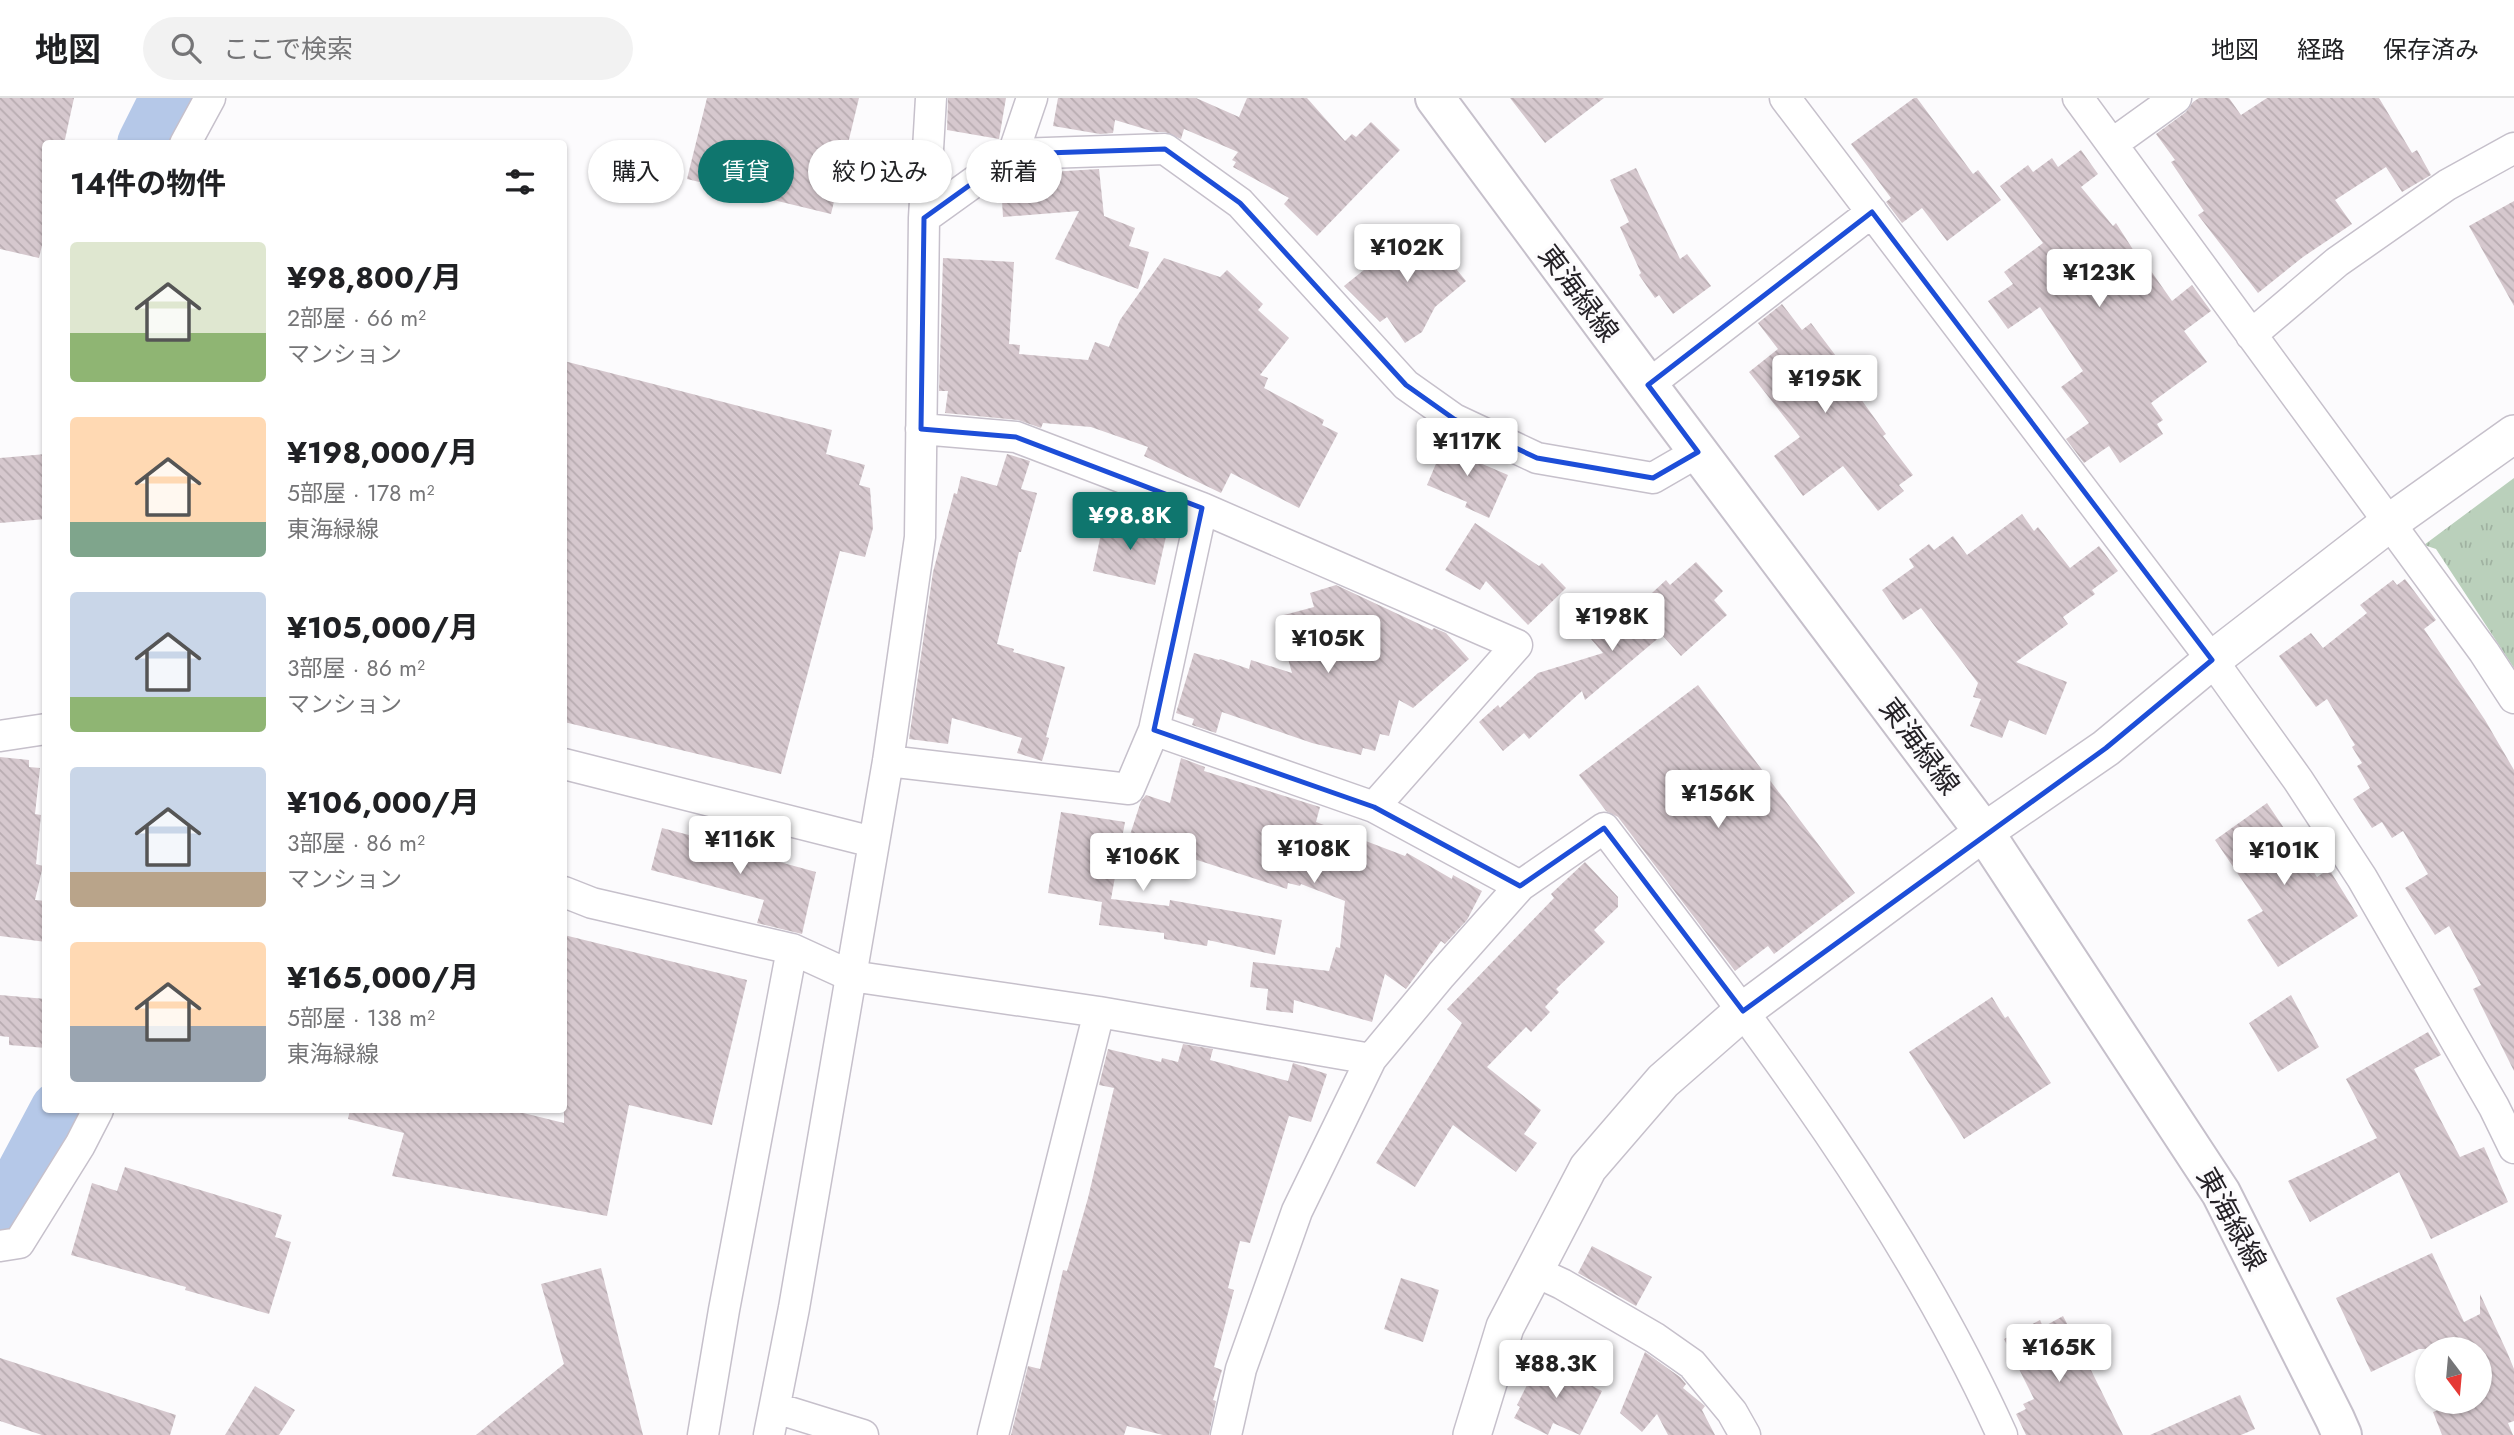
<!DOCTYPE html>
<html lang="ja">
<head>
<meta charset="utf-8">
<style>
  :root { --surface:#fff; --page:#f2f2f2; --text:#202124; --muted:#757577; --line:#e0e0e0; --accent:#0f766e }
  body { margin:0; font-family:Jost,"Noto Sans JP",sans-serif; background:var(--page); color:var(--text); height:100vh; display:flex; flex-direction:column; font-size:26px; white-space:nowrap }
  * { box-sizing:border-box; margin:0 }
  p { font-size:23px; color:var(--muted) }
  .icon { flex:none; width:38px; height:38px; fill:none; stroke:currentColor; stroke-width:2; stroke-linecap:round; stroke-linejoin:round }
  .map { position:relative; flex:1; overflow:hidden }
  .details { position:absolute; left:42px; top:42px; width:525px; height:973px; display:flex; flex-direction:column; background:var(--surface); border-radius:7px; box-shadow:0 2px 5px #0004 }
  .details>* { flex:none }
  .hud { position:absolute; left:588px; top:42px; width:665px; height:63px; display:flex; gap:14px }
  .needle { width:46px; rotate:164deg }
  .tools { position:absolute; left:2415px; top:1239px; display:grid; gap:14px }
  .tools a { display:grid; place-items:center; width:77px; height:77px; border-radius:50%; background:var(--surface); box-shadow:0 2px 5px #0004; font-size:35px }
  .price { position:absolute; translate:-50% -60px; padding:0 16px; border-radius:7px; background:#fff; color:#222; font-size:23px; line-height:46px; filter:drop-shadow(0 2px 4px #0008) }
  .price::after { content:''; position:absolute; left:50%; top:42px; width:21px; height:16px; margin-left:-10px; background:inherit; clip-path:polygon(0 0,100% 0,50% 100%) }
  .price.on { background:var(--accent); color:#fff }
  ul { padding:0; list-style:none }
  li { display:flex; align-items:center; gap:21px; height:175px; padding:0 28px }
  li span { display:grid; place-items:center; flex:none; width:196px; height:140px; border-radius:7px; color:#555 }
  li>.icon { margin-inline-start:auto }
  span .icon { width:84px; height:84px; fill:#fffc; stroke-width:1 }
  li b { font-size:30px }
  h2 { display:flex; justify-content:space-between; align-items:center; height:84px; padding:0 28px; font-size:30px }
  .chip { padding:0 24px; border-radius:32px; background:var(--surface); box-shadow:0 2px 5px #0004; font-size:24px; line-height:63px }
  .chip.on { background:var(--accent); color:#fff }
  header { display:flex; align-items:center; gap:42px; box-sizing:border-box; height:98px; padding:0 35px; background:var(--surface); border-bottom:2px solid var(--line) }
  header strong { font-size:33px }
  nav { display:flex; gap:38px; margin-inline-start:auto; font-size:24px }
  .search { width:490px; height:63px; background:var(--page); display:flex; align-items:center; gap:18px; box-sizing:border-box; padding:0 24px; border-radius:38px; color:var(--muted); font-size:26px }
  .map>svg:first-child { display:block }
  .park { fill:url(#park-tufts) }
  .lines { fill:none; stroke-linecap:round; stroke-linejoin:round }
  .river { stroke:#b5c8e8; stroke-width:58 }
  .building { fill:url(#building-back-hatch) }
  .minor-casing { stroke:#c6c0cb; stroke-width:33 }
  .tertiary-casing { stroke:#c6c0cb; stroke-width:40 }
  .secondary-casing { stroke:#c6c0cb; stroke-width:42 }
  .minor { stroke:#fff; stroke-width:30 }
  .tertiary { stroke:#fff; stroke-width:37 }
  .secondary { stroke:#fff; stroke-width:38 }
  .marked { fill:none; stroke:#1d4ed8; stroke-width:5; stroke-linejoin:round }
  .labels { text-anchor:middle; stroke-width:7; stroke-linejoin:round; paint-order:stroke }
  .street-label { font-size:28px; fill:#252227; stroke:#fcfbfd }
</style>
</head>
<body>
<header>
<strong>地図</strong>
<div class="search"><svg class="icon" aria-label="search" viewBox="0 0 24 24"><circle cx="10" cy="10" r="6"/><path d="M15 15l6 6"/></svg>ここで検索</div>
<nav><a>地図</a><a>経路</a><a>保存済み</a></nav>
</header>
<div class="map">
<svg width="2514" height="1337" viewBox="0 0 2514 1337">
  <defs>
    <pattern id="park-tufts" width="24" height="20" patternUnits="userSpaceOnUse" patternTransform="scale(1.75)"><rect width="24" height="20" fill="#bad0bb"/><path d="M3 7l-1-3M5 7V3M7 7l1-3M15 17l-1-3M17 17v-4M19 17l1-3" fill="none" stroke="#a0b2a1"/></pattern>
    <pattern id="building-back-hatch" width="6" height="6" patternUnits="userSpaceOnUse" patternTransform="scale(1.75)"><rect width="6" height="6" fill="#d6c8ce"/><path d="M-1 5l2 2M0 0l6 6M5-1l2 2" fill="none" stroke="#b8acb1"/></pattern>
  </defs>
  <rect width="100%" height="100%" fill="#fcfbfd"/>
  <!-- park -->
  <path class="park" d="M 2514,380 L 2514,570 L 2436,451 L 2424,447 Z"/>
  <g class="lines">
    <!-- river -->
    <path class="river" d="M 146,46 L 169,0
      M 0,1111 L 24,1078 L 59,1012"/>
  </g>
  <!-- building -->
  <path class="building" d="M 0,0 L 74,0 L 64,46 L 46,46 L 46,131 L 39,160 L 0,151 Z
    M 707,0 L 859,0 L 831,116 L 687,81 Z
    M 948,0 L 1006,0 L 999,41 L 947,32 Z
    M 1058,0 L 1196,0 L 1239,19 L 1247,0 L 1307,0 L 1345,43 L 1352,36 L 1356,39 L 1371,24 L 1400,52 L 1317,138 L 1284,106 L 1289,100 L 1233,69 L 1236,64 L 1232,62 L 1238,54 L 1184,31 L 1181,41 L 1165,34 L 1155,34 L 1115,22 L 1113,35 L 1100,36 L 1053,28 Z
    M 1510,0 L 1604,0 L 1545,45 Z
    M 1914,0 L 1917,0 L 1973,76 L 1978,72 L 2001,102 L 1947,143 L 1922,110 L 1902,125 L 1886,104 L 1891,100 L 1851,46 Z
    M 2199,0 L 2229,0 L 2241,17 L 2267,0 L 2379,0 L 2412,55 L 2417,52 L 2431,77 L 2402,94 L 2386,69 L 2335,102 L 2352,126 L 2303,159 L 2258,195 L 2198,117 L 2204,113 L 2171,64 L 2175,62 L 2156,36 L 2186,14 L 2193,4 Z
    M 2081,52 L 2098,76 L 2081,89 L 2113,128 L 2116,125 L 2148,175 L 2151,173 L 2172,203 L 2192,187 L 2211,213 L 2184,233 L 2207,264 L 2151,305 L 2163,322 L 2157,326 L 2163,336 L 2120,365 L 2109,348 L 2084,365 L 2066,341 L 2089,325 L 2061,289 L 2083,273 L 2040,209 L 2008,231 L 1988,203 L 2013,186 L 2004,174 L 2043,145 L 2000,88 L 2028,67 L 2033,74 L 2052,60 L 2058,69 Z
    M 1636,70 L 1680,161 L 1687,156 L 1711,188 L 1673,216 L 1659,197 L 1655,200 L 1639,177 L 1641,175 L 1620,129 L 1629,124 L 1610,82 Z
    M 1099,71 L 1104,118 L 1135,130 L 1129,148 L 1149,154 L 1138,191 L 1055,161 L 1079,113 L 1003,119 L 1001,86 L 1015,76 Z
    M 2514,103 L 2514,208 L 2469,128 Z
    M 1420,127 L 1466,183 L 1435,209 L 1422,234 L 1405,245 L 1387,219 L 1380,224 L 1344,188 Z
    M 943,160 L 1014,164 L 1009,246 L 1020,247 L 1019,256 L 1088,262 L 1095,244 L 1109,249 L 1120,222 L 1164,160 L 1220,179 L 1227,172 L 1263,206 L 1258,212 L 1289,240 L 1260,277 L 1268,280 L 1264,290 L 1324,322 L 1322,327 L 1338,335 L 1299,410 L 1231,375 L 1221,395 L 1144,358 L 1148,349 L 1091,329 L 1043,325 L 1041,330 L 1018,322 L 945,315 L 948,293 L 939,293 Z
    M 1782,206 L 1802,232 L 1811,225 L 1839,262 L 1835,265 L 1886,336 L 1883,338 L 1913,377 L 1899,387 L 1904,393 L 1878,413 L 1843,368 L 1803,398 L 1774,358 L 1800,339 L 1749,274 L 1778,251 L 1758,225 Z
    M 564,263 L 832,332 L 826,356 L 865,367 L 859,387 L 870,390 L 873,430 L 865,459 L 840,453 L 781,676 L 564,624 Z
    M 1448,337 L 1470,348 L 1466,359 L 1508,377 L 1489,420 L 1465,409 L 1467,404 L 1427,387 Z
    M 46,356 L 46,421 L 0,425 L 0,360 Z
    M 1007,356 L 1030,363 L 1021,391 L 1037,395 L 1021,454 L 1019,454 L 997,546 L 1014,551 L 1013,554 L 1065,569 L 1046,639 L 1049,640 L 1042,663 L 1017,655 L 1022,640 L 952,620 L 948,646 L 909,641 L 933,474 L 954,395 L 957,396 L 961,378 L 997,388 Z
    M 2022,416 L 2034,433 L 2038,429 L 2070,470 L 2099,448 L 2118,473 L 2092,492 L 2095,496 L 2063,519 L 2068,526 L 2016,564 L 2067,584 L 2046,637 L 2009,622 L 2002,640 L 1970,628 L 1981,601 L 1973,599 L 1978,585 L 1921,510 L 1903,522 L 1882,492 L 1914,469 L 1909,461 L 1929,446 L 1934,452 L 1953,438 L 1967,457 Z
    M 1104,422 L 1167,434 L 1155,487 L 1093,473 Z
    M 1475,425 L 1539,468 L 1542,465 L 1566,490 L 1528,527 L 1486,483 L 1480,492 L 1445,472 Z
    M 1696,464 L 1723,493 L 1714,502 L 1727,517 L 1681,558 L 1662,537 L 1585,602 L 1582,593 L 1529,641 L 1524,635 L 1503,653 L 1479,624 L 1498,607 L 1500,610 L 1538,575 L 1603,555 L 1591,541 L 1597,536 L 1592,530 L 1617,510 L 1625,520 L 1666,482 L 1670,487 Z
    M 2405,481 L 2436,522 L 2424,531 L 2485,622 L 2514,672 L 2514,973 L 2473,891 L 2481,887 L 2449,828 L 2435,837 L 2405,790 L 2428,776 L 2403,733 L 2392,740 L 2382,724 L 2372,730 L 2353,701 L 2370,690 L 2357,668 L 2362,665 L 2352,649 L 2355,647 L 2327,601 L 2316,609 L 2279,558 L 2311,535 L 2323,550 L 2367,515 L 2360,507 L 2393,482 L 2397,487 Z
    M 1336,487 L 1432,532 L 1434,530 L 1446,535 L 1469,561 L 1413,610 L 1399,602 L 1389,638 L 1380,636 L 1375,653 L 1363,650 L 1361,657 L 1312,645 L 1222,614 L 1216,635 L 1192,627 L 1194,621 L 1176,615 L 1194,555 L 1219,562 L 1220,561 L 1249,571 L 1251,562 L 1292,575 L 1278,525 L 1285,523 L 1284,517 L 1314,509 L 1310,495 Z
    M 1698,587 L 1855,795 L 1774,856 L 1768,848 L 1735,873 L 1618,719 L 1606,713 L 1579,677 Z
    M 0,659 L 29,662 L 29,669 L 40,670 L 35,716 L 41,717 L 36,766 L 43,768 L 35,802 L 46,803 L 46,844 L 0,838 Z
    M 1181,660 L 1205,669 L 1204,673 L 1320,709 L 1316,724 L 1405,758 L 1407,755 L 1452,781 L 1453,777 L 1482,793 L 1467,822 L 1445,846 L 1441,843 L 1406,891 L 1385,876 L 1372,924 L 1294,902 L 1293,915 L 1266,912 L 1268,891 L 1250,889 L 1253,864 L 1329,873 L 1336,849 L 1340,850 L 1345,803 L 1301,786 L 1300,788 L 1288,785 L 1287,791 L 1129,740 L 1141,703 L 1146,697 L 1170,705 Z
    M 2267,705 L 2317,779 L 2329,771 L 2358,818 L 2278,869 L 2247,822 L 2263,813 L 2215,742 Z
    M 1061,714 L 1125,724 L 1111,801 L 1169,808 L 1170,802 L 1282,822 L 1275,857 L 1208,842 L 1207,848 L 1164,841 L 1164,835 L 1099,827 L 1102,804 L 1048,795 Z
    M 662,730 L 766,757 L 765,760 L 816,774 L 802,836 L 757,825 L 764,802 L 651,772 Z
    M 1585,764 L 1618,799 L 1618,809 L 1594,832 L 1605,844 L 1556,891 L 1559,894 L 1545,909 L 1550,914 L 1531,934 L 1526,929 L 1487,969 L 1541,1012 L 1524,1036 L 1537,1045 L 1516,1074 L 1453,1027 L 1415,1089 L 1376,1065 L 1462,925 L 1447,911 L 1554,800 L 1551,796 Z
    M 564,837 L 747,882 L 712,1027 L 629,1007 L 607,1118 L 392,1078 L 404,1035 L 348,1021 L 350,1012 L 511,1012 L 564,1025 Z
    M 0,897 L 46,901 L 46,950 L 9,947 L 9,939 L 0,938 Z
    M 2291,897 L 2319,949 L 2278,974 L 2249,925 Z
    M 1992,899 L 2005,920 L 2008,918 L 2051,985 L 1964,1041 L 1909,954 Z
    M 2428,934 L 2441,957 L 2414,971 L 2460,1059 L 2484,1049 L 2508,1104 L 2431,1141 L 2399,1074 L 2310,1124 L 2288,1083 L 2377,1040 L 2346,981 Z
    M 1183,946 L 1213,951 L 1210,962 L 1288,983 L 1293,965 L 1327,976 L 1311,1024 L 1289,1018 L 1250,1145 L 1240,1143 L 1228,1190 L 1234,1192 L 1214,1269 L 1222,1272 L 1213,1302 L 1216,1303 L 1209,1337 L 1163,1337 L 1127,1328 L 1124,1337 L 1011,1337 L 1028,1268 L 1040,1271 L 1063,1172 L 1067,1173 L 1088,1100 L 1114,990 L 1099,987 L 1108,951 L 1161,964 L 1162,960 L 1178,964 Z
    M 125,1069 L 282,1117 L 275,1139 L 291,1144 L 269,1216 L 185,1192 L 186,1189 L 71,1157 L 92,1085 L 117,1093 Z
    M 1592,1148 L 1652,1179 L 1636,1208 L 1578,1175 Z
    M 2432,1155 L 2464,1224 L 2480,1216 L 2480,1196 L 2507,1254 L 2514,1271 L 2514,1323 L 2508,1325 L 2513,1337 L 2442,1337 L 2433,1314 L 2441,1311 L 2438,1304 L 2480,1304 L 2480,1251 L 2419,1251 L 2371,1274 L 2336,1200 Z
    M 601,1170 L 643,1337 L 476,1337 L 564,1266 L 541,1186 Z
    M 1401,1180 L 1439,1192 L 1423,1244 L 1384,1231 Z
    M 2063,1218 L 2087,1264 L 2123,1337 L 2026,1337 L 2016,1316 L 2026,1311 L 2023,1306 L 2034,1301 L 2004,1241 L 2040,1222 L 2043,1229 Z
    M 1645,1254 L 1680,1279 L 1686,1286 L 1683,1290 L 1705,1308 L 1702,1312 L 1715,1337 L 1668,1337 L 1657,1316 L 1642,1334 L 1620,1315 Z
    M 0,1260 L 176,1317 L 170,1337 L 42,1337 L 0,1323 Z
    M 1540,1261 L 1602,1293 L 1580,1337 L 1553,1325 L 1548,1337 L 1514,1320 L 1520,1309 L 1517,1307 Z
    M 255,1288 L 295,1312 L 279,1337 L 225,1337 Z
    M 2240,1297 L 2255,1331 L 2241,1337 L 2150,1337 Z"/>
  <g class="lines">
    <!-- minor casing -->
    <g class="minor-casing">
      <path id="minor" d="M 1785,0 L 2212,562 L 2298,682 L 2362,780 L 2494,1009 L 2514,1050
        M 2078,0 L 2484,554 L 2514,600
        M 185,46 L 210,0
        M 2112,46 L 2176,0
        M 1013,56 L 1032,0
        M 924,120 L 1013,56 L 1165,51 L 1240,105 L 1406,287 L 1454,321 L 1537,360 L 1653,380 L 1698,354
        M 2251,237 L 2337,164 L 2447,87 L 2514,50
        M 1648,287 L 1872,114
        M 921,331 L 1016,339 L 1202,410 L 1517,547 L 1374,709
        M 1154,632 L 1374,709 L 1520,788
        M 0,638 L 46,631
        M 888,663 L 1129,691 L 1154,632 L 1202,410
        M 564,666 L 873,744
        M 564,794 L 592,805 L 792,851 L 851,878 L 1099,914 L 1371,961
        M 0,1148 L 19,1145 L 80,1047 L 98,1012
        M 1534,1173 L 1562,1186 L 1655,1240 L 1692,1266 L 1732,1314 L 1745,1337
        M 776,1310 L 863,1337
        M 703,1337 L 724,1212 L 792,851
        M 769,1337 L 794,1210 L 888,663 L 920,439 L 924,120 L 931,0
        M 993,1337 L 1099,914
        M 1226,1337 L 1241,1271 L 1297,1113 L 1371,961 L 1441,877 L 1520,788 L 1604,730 C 1750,921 1902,1116 2002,1337"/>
    </g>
    <!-- tertiary casing -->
    <g class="tertiary-casing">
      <path id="tertiary" d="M 1472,1337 L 1505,1229 L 1588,1070 L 1663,983 L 1743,913 L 1984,734 L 2106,650 L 2212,562 L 2389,425 L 2514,336"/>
    </g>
    <!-- secondary casing -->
    <g class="secondary-casing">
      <path id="secondary" d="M 1435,0 L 1648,287 L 1984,734 L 2221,1095 L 2335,1321 L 2342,1337"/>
    </g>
    <!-- minor -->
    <use href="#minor" class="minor"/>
    <!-- tertiary -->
    <use href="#tertiary" class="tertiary"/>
    <!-- secondary -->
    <use href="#secondary" class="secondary"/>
  </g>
  <!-- marked area -->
  <path class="marked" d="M 1165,51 L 1240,105 L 1406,287 L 1454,321 L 1537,360 L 1653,380 L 1698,354 L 1648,287 L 1872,114 L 2212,562 L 2106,650 L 1743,913 L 1604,730 L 1520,788 L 1374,709 L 1154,632 L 1202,410 L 1016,339 L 921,331 L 924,120 L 1013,56 Z"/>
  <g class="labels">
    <!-- street labels -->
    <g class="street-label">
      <text transform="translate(1579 195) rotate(53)" y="10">東海緑線</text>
      <text transform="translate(1920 648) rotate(53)" y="10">東海緑線</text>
      <text transform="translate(2232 1121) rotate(61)" y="10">東海緑線</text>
    </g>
  </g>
</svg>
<div class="tools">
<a><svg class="needle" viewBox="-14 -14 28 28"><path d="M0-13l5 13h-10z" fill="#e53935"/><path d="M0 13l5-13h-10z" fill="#757577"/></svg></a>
</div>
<b class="price" style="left:1407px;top:186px">¥102K</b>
<b class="price" style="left:2099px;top:211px">¥123K</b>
<b class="price" style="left:1825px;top:317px">¥195K</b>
<b class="price" style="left:1467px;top:380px">¥117K</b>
<b class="price on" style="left:1130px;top:454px">¥98.8K</b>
<b class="price" style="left:1612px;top:555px">¥198K</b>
<b class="price" style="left:1328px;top:577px">¥105K</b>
<b class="price" style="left:1718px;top:732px">¥156K</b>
<b class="price" style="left:740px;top:778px">¥116K</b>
<b class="price" style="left:1314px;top:787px">¥108K</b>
<b class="price" style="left:2284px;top:789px">¥101K</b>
<b class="price" style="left:1143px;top:795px">¥106K</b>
<b class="price" style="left:2059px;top:1286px">¥165K</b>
<b class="price" style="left:1556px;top:1302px">¥88.3K</b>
<div class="hud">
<a class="chip">購入</a>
<a class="chip on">賃貸</a>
<a class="chip">絞り込み</a>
<a class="chip">新着</a>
</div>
<section class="details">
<h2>14件の物件<svg class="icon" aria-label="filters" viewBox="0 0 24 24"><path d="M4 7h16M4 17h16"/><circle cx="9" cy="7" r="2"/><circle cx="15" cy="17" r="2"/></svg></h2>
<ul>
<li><span style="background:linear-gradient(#dfe7d0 65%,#8fb573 0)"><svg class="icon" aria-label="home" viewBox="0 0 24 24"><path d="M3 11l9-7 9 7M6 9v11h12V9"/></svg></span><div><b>¥98,800/月</b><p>2部屋 · 66 m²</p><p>マンション</p></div></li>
<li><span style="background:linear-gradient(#ffd9b3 75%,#7fa58c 0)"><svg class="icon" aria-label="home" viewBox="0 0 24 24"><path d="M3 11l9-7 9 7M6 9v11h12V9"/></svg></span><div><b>¥198,000/月</b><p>5部屋 · 178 m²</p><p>東海緑線</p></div></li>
<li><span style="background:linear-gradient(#c9d6e8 75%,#8fb573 0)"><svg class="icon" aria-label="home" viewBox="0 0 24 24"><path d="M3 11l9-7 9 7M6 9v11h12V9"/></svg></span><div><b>¥105,000/月</b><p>3部屋 · 86 m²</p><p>マンション</p></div></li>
<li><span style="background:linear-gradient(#c9d6e8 75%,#b9a48a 0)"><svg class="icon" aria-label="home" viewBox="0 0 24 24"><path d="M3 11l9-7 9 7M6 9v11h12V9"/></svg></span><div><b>¥106,000/月</b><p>3部屋 · 86 m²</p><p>マンション</p></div></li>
<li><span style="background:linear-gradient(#ffd9b3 60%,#9aa5b1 0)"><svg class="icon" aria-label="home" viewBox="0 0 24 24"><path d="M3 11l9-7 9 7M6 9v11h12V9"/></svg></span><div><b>¥165,000/月</b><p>5部屋 · 138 m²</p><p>東海緑線</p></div></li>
</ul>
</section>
</div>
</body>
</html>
